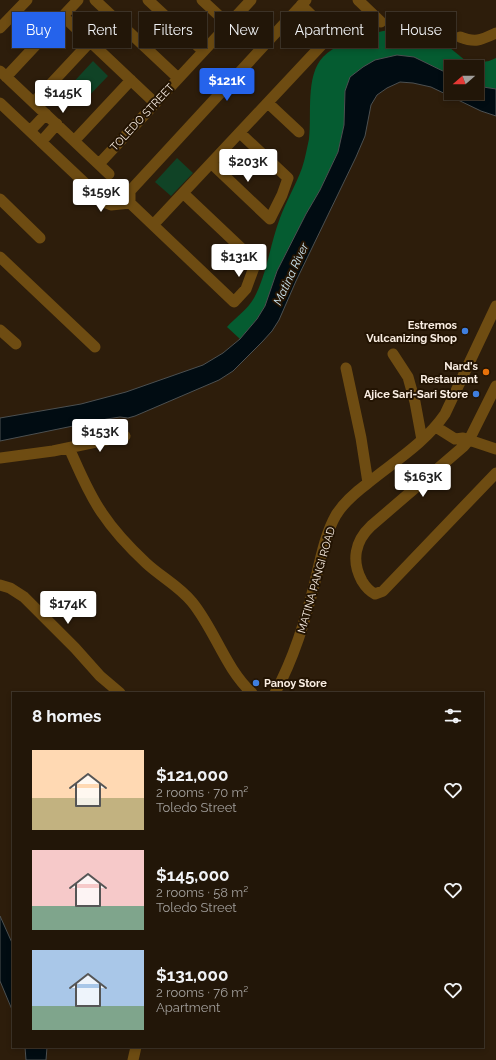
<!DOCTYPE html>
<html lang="en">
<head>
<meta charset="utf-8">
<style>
  :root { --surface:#221608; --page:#2e2316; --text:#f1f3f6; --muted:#a29f9c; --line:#3f3529; --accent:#2563eb }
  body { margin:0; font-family:Raleway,sans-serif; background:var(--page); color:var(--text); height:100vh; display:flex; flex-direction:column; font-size:15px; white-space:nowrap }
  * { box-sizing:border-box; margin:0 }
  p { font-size:13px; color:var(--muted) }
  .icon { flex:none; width:22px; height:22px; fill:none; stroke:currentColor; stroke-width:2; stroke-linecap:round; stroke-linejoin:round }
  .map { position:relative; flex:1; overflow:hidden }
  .side { position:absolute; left:12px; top:692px; width:472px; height:356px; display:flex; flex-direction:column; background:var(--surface); border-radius:0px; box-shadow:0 2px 6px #0003,0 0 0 1px var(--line) }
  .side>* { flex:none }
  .hud { position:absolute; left:12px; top:12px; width:472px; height:36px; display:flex; gap:8px }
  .needle { width:26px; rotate:250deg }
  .tools { position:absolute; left:444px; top:60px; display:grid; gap:8px }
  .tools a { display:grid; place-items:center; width:40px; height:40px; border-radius:0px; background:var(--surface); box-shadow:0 2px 6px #0003,0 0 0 1px var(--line); font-size:20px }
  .price { position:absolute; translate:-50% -34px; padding:0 9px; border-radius:4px; background:#fff; color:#222; font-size:13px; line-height:26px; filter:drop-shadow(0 1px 2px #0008) }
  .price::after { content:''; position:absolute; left:50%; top:24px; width:12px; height:9px; margin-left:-6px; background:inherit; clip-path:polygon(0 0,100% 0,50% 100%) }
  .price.selected { background:var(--accent); color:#fff }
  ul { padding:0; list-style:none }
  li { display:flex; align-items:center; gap:12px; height:100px; padding:0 20px }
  li span { display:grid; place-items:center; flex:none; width:112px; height:80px; border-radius:0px; color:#555 }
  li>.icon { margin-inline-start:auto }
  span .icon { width:48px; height:48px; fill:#fffc; stroke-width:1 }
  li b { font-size:17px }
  h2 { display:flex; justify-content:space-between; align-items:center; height:48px; padding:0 20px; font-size:17px }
  .chip { padding:0 14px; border-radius:0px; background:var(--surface); box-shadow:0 2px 6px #0003,0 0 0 1px var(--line); font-size:14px; line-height:36px }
  .chip.selected { background:var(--accent); color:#fff }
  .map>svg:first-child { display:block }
  .green { fill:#104326 }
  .forest { fill:#055c31 }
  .water { fill:#010c12; stroke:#4c5051 }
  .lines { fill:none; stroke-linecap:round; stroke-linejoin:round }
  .minor { stroke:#6e4c12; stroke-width:11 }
  .shop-dot { fill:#3f7fe0; stroke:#231403; stroke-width:1.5 }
  .food-dot { fill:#e8710a; stroke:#231403; stroke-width:1.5 }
  .labels { text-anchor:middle; stroke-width:4; stroke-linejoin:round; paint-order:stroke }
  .street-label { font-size:11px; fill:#faeee3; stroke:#231403 }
  .poi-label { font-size:11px; font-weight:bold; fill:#faeee3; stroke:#231403; text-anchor:end }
  .water-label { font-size:12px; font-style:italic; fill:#cce6f2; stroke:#231403 }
</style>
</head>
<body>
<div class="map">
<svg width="496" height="1060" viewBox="0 0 496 1060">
  <rect width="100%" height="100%" fill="#2d1d0b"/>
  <!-- green -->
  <path class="green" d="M 93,61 L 108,76 L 84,101 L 69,87 Z
    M 177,158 L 193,173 L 171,196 L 155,182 Z"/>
  <!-- forest -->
  <path class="forest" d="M 422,25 L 466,61 L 476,63 L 489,61 L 496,58 L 496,89 L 477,86 L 477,67 L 451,67 L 451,75 L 414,57 L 345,91 L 344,125 L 338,152 L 320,190 L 306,214 L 277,271 L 265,306 L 257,319 L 240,339 L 227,327 C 235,318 248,309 254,298 C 267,274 270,244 280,218 C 286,201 296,185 302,168 C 305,159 307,148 309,139 C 312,115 305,76 323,57 C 345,35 392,29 422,25 Z"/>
  <!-- water -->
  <path class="water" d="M 397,55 L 414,57 L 451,75 L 451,93 L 477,93 L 477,86 L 496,89 L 496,116 L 481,111 L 431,87 L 413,83 L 400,82 L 387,88 L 377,95 L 371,105 L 365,136 L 356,157 L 296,281 L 279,320 L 272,331 L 262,342 L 233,371 L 219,380 L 135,416 L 128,418 L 120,417 L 107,419 L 0,441 L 0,418 L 81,404 L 126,392 L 203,365 L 223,353 L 240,339 L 257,319 L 265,306 L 277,271 L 306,214 L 320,190 L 338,152 L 344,125 L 345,91 L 350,77 L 363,67 L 375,60 Z
    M 0,916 L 13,945 L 13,1012 L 0,981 Z
    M 25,1047 L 47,1047 L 46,1060 L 26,1060 Z"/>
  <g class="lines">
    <!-- minor -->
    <path class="minor" d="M 95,0 L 178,78
      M 148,0 L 203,51
      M 202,0 L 228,24
      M 358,0 L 381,22
      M 301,5 L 339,42
      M 63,16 L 155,103
      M 0,28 L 27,0
      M 460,37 C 476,43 481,40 496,33
      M 0,71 L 109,174
      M 6,77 L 78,0
      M 34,102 L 90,42
      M 0,103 L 106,203 L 111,205 L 130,203
      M 268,103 L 299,132
      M 30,131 L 46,114
      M 74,141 L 131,80
      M 41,142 L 57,124
      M 211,163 L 270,219 L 282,195 L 288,178 L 240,133
      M 99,164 L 251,0
      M 183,193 L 256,262 L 246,289 L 234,302 L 130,203 L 130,191 L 306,0
      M 100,197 L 129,194
      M 0,199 L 40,238
      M 153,225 L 331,35
      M 0,257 L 95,347
      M 0,330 L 16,344
      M 393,354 L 408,377 L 415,402 L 422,440
      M 346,368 L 361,438 L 368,483
      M 496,386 L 469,440 L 464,446 L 371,526 C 355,541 351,561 362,581 C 365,586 369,591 375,594 L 383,591 L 496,473
      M 436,427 L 455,439 L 463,438 L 496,449
      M 69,448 C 79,470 88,493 102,513 C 114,531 130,548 146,563 C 161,577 179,586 192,602 C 215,630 225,668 252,693
      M 0,458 L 53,451 L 125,436
      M 0,585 L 10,588 L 24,597 L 75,648 L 100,676 L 120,693
      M 275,693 C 294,658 305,621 315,582 C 320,561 325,534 336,515 C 344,502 356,492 368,483 C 395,461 425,443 445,414 L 496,306
      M 133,1060 L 136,1047"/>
  </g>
  <!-- markers -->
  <g class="shop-dot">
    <circle cx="465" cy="331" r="4"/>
    <circle cx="476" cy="394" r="4"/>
    <circle cx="256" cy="683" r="4"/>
  </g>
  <circle class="food-dot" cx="486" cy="372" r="4"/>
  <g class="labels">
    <!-- street labels -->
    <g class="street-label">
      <text transform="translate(142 117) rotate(-47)" y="4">TOLEDO STREET</text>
      <text transform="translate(316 580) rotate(-74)" y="4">MATINA PANGI ROAD</text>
    </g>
    <!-- poi labels -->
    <g class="poi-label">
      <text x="457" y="329">Estremos<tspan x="457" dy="13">Vulcanizing Shop</tspan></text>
      <text x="478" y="370">Nard's<tspan x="478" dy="13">Restaurant</tspan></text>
      <text x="468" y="398">Ajice Sari-Sari Store</text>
      <text x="264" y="687" text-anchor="start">Panoy Store</text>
    </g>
    <!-- water labels -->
    <g class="water-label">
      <text transform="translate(291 274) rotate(-65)" y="4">Matina River</text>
    </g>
  </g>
</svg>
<div class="tools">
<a><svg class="needle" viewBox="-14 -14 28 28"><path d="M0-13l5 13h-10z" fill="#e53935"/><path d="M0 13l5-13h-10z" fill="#a29f9c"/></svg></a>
</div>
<b class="price selected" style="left:227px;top:102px">$121K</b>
<b class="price" style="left:63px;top:114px">$145K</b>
<b class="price" style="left:248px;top:183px">$203K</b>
<b class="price" style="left:101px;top:213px">$159K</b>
<b class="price" style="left:239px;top:278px">$131K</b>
<b class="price" style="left:100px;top:453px">$153K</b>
<b class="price" style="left:423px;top:498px">$163K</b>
<b class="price" style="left:68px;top:625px">$174K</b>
<div class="hud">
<a class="chip selected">Buy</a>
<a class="chip">Rent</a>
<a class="chip">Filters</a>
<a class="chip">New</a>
<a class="chip">Apartment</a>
<a class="chip">House</a>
</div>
<section class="side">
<h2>8 homes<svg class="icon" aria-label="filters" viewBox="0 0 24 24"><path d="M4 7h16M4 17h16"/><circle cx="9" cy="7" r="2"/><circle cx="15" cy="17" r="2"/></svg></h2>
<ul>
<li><span style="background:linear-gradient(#ffd9b3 60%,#c2b280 0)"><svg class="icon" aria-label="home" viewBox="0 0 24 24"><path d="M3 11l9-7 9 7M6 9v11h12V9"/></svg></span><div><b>$121,000</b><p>2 rooms · 70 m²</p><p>Toledo Street</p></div><svg class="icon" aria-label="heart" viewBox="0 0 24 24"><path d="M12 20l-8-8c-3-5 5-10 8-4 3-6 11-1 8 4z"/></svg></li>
<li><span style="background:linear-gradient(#f6c9c9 70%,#7fa58c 0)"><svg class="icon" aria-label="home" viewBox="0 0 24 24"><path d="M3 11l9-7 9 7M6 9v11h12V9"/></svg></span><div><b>$145,000</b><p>2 rooms · 58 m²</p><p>Toledo Street</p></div><svg class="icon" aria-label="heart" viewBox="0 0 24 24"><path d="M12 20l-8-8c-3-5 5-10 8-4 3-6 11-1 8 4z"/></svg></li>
<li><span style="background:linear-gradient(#a9c7e8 70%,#7fa58c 0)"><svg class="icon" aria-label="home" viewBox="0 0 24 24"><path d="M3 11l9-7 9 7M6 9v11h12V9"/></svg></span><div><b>$131,000</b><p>2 rooms · 76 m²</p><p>Apartment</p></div><svg class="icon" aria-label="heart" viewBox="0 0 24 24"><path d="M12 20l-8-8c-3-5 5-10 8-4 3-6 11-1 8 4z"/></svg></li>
</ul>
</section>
</div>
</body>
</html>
